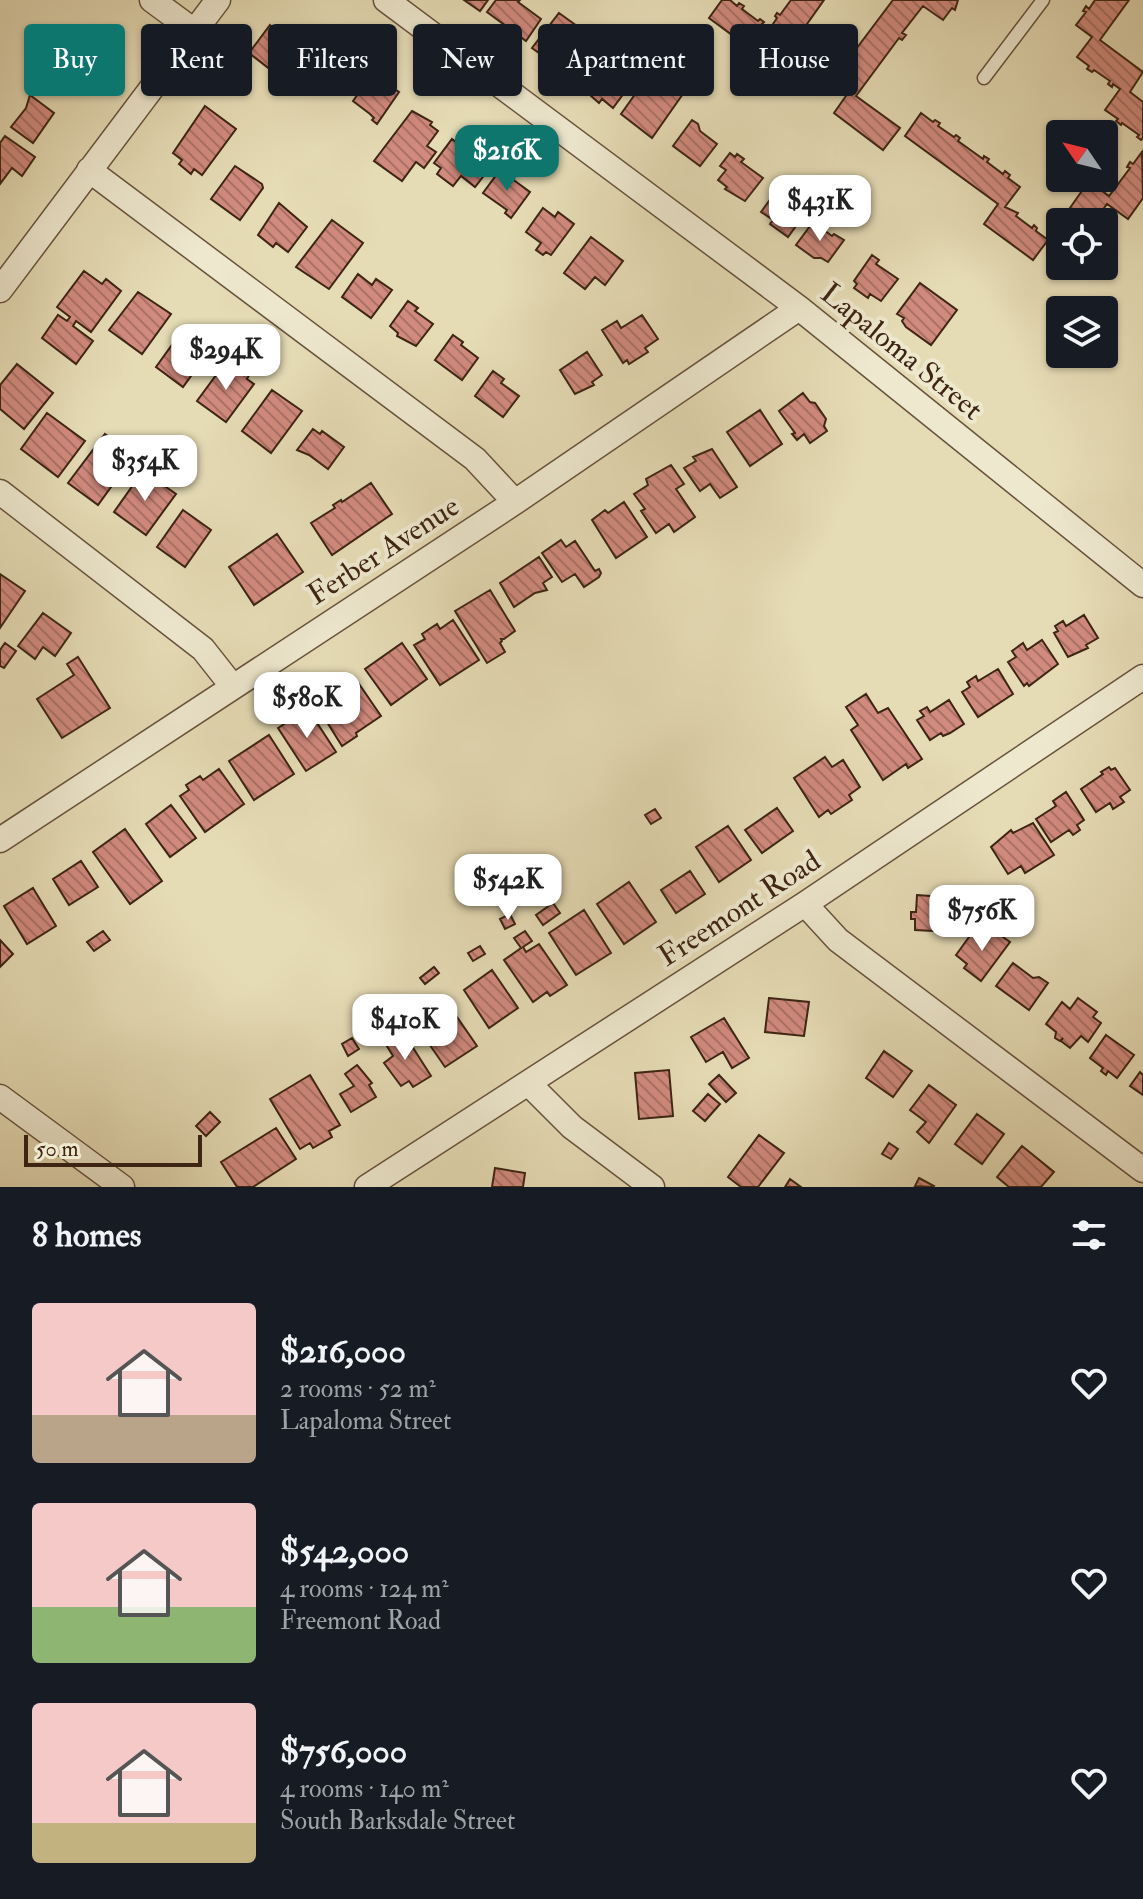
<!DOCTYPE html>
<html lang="en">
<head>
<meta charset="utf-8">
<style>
  :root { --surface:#171b24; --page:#20242c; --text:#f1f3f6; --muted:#9ea1a6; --accent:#0f766e }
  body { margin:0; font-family:"IM FELL Double Pica",serif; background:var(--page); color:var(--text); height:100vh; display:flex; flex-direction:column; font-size:30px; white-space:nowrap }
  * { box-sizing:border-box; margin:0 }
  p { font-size:26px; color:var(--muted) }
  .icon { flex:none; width:44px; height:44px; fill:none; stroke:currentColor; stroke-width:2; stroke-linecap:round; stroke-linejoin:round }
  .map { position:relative; height:1187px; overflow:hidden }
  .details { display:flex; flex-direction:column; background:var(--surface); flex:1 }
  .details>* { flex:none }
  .guide { position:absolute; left:24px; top:24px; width:1096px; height:72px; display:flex; gap:16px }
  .needle { width:52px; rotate:305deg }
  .controls { position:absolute; left:1046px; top:120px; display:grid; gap:16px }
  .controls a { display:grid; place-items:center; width:72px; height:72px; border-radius:8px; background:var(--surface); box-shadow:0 2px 6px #0004; font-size:40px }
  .scale { position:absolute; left:24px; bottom:20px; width:178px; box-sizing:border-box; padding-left:8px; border:4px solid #3d2413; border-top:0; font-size:22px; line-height:28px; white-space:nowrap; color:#3d2413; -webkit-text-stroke:6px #eee8cf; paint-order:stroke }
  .price { position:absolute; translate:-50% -68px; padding:0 18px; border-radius:16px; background:#fff; color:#222; font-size:26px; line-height:52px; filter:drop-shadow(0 2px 4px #0008) }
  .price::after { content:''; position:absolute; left:50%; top:48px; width:24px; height:18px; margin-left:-12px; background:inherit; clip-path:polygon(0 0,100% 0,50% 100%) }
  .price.selected { background:var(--accent); color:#fff }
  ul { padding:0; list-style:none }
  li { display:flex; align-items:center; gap:24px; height:200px; padding:0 32px }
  li span { display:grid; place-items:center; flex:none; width:224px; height:160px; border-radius:8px; color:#555 }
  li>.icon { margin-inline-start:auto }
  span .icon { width:96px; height:96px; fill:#fffc; stroke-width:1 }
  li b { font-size:34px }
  h2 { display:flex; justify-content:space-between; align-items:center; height:96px; padding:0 32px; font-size:34px }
  .pill { padding:0 28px; border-radius:8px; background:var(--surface); box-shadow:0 2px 6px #0004; font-size:28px; line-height:72px }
  .pill.selected { background:var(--accent); color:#fff }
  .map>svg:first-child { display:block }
  .building { fill:url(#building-back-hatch); stroke:#3d2413; stroke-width:2 }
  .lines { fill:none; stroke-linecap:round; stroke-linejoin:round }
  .service-casing { stroke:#67523c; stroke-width:15 }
  .minor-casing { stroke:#67523c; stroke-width:27 }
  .service { stroke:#eee8cf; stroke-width:12 }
  .minor { stroke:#eee8cf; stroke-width:24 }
  .labels { text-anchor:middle; stroke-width:8; stroke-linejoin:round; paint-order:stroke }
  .street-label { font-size:30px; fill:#3d2413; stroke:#eee8cf }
</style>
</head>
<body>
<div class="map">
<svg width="1143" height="1187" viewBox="0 0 1143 1187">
  <defs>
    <pattern id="building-back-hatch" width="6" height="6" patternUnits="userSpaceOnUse" patternTransform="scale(2)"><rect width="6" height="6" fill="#d18a7e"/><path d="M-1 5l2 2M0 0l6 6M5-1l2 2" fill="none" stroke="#ab7166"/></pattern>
  </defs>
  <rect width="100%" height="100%" fill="#e5dbb5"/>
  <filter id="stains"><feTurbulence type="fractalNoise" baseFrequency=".0025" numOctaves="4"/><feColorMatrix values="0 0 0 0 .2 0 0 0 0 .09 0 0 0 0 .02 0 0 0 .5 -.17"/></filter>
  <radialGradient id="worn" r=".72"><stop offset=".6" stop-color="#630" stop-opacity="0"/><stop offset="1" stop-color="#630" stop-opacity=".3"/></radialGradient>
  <!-- building -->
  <path class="building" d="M 464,0 L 488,0 L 480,11 Z
    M 496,0 L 520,0 L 518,2 L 541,19 L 526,41 L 487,12 Z
    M 722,0 L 730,0 L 737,6 L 739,3 L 744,6 L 742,9 L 758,21 L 760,19 L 764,22 L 762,24 L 769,30 L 777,18 L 775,16 L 777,13 L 780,15 L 791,0 L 824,0 L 790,48 L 773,36 L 759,55 L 709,18 Z
    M 893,0 L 958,0 L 955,10 L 952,8 L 943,20 L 923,6 L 902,33 L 906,35 L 902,40 L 899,38 L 856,96 L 900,128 L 883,150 L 834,113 L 848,93 L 832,81 Z
    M 1095,0 L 1129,0 L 1100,40 L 1143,72 L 1130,92 L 1143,102 L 1143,138 L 1141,140 L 1137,137 L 1139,135 L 1122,123 L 1121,125 L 1116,121 L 1118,119 L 1105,110 L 1120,89 L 1113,84 L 1112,87 L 1108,84 L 1110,81 L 1094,70 L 1092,72 L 1087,69 L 1089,66 L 1077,57 L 1092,37 L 1076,25 L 1086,12 L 1083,11 L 1086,6 L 1089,9 Z
    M 559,13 L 595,39 L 570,75 L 532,48 Z
    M 270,25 L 289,39 L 293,38 L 299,42 L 297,44 L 302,48 L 285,70 L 288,72 L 285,75 L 283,73 L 280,77 L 249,53 Z
    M 74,34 L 97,50 L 82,70 L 88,73 L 80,85 L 69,81 L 71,79 L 49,63 L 53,57 L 59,56 Z
    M 610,52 L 638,74 L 613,108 L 602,99 L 599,103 L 590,95 L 592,92 L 576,80 L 589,63 L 592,66 L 594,63 L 599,67 Z
    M 666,77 L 685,91 L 652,138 L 621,114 L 646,79 L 659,88 Z
    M 369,79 L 379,86 L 383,81 L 399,92 L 377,124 L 372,120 L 374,118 L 370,114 L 353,101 Z
    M 30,95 L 54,113 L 33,143 L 11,127 L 26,108 Z
    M 205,106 L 236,129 L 202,175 L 194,169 L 191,174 L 179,164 L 182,160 L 173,153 Z
    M 412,111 L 432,122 L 430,125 L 438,131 L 427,146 L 436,152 L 424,168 L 416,162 L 402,181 L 374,161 Z
    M 921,113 L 933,122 L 935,120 L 940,123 L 938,126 L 954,137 L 956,135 L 960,138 L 958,141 L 983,159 L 984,156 L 989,159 L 987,162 L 1003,174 L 1005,171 L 1010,175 L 1008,178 L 1020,187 L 1005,207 L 1018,213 L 1016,216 L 1032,228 L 1034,225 L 1037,228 L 1036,231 L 1048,240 L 1033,260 L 984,224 L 998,204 L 905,136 Z
    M 692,120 L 698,124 L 700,131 L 717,144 L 700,166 L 673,146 Z
    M 5,136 L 35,157 L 22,176 L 12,168 L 0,184 L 0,143 Z
    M 452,139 L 467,150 L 471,145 L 493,164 L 475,187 L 461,176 L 453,186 L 437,174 L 441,168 L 434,163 Z
    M 1142,152 L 1143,198 L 1128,219 L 1107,204 L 1094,222 L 1060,222 L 1060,237 L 1053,232 L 1089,181 L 1109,196 L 1130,168 L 1127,167 L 1130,162 L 1133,164 Z
    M 730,153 L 735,157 L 737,154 L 744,159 L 741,162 L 763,178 L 745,201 L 725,189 L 727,187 L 718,180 L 726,170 L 720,166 Z
    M 235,166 L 262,184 L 263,188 L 240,220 L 211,199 Z
    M 500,170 L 530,192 L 511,218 L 505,213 L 507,210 L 483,193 Z
    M 777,190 L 782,194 L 780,197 L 804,215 L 788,237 L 770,224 L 773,220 L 761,212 Z
    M 279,203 L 307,227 L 288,252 L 276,243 L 273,247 L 258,235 Z
    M 543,208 L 555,217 L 558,212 L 574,224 L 551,255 L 546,252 L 543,255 L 536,250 L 541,243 L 526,232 Z
    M 332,220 L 363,243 L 329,289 L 296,267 Z
    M 813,222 L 832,236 L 834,234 L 844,240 L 828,262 L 821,258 L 814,258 L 796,245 Z
    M 591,237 L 623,261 L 605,285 L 595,277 L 585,289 L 564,273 Z
    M 872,255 L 879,260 L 876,264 L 898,279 L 881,301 L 870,294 L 868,298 L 854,288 L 857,284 L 854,281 Z
    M 84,271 L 102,284 L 106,279 L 121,291 L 91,332 L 76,321 L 73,326 L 93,341 L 76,364 L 42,338 L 58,315 L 67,321 L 70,317 L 57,307 Z
    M 358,274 L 372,285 L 376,279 L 392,290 L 371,318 L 342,297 Z
    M 920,283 L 957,310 L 931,345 L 906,327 L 902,321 L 904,318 L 897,314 Z
    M 138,292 L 171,314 L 142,354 L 109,330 Z
    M 408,301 L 418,308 L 415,311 L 433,324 L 416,346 L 397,336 L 398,333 L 390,326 Z
    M 642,315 L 658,339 L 645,348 L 648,352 L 629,364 L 627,360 L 623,363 L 602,330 L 617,321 L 621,328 Z
    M 182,331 L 193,339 L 196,336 L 210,345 L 207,349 L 209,351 L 183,387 L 156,367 Z
    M 453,335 L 463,342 L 461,345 L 478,358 L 462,380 L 435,360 Z
    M 587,352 L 602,375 L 592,382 L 594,385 L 575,394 L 560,370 Z
    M 225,363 L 236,372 L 239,368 L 249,375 L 247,379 L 254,384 L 226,422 L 197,401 Z
    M 17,364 L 53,393 L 24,429 L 0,409 L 0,385 Z
    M 493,371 L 504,379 L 501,383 L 519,396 L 503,417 L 475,396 Z
    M 272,390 L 302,411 L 271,453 L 242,431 Z
    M 803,393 L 810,402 L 815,403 L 826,419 L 824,426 L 827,431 L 810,443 L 804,434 L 797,440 L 792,434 L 795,433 L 779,411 Z
    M 760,410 L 782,444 L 750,466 L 727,432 Z
    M 47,413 L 85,441 L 58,477 L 21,449 Z
    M 313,429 L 320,434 L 322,431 L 344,447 L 328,469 L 309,455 L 297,450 Z
    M 105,434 L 134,455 L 98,505 L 68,483 Z
    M 712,449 L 737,487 L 720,498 L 710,484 L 700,491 L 684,468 L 696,461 L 693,457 Z
    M 671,465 L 684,484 L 676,489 L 695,517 L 674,532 L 669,524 L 656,533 L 641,511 L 645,509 L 634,494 L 648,485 L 646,479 Z
    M 143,471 L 176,494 L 146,535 L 114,512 Z
    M 371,483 L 392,514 L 332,555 L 311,523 L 335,508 L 333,505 L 341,500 L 342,502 Z
    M 624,502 L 647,537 L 616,558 L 592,520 L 605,510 L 608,513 Z
    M 183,510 L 211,530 L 185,567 L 157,547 Z
    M 277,534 L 303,572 L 254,605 L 229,567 Z
    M 561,540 L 566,547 L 575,541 L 595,571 L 599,569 L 601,573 L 599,577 L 584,587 L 575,574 L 562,582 L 542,553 Z
    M 539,557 L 552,577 L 543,583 L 547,590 L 535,593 L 514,607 L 500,583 Z
    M 0,574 L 25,591 L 0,628 Z
    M 490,590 L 515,631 L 504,639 L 501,639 L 502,641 L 500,643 L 505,652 L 487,663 L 455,611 Z
    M 43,613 L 71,633 L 55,656 L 43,647 L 35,659 L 18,646 Z
    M 1084,615 L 1098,638 L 1086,645 L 1088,648 L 1068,657 L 1054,633 L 1058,631 L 1055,626 L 1063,621 L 1066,626 Z
    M 453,620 L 479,660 L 440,685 L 414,645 L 425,639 L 422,634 L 437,624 L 440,629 Z
    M 1042,640 L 1058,664 L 1029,686 L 1027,683 L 1024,686 L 1008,662 L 1016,657 L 1012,651 L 1023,643 L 1027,650 Z
    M 5,643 L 16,651 L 4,668 L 0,666 L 0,650 Z
    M 402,643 L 427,679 L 391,705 L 365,669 Z
    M 78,657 L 110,708 L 62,738 L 37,699 L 74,675 L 67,664 Z
    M 998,669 L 1013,694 L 978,717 L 962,692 L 970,687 L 967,682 L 976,676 L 978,681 Z
    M 355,678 L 381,716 L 356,733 L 357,736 L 342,746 L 327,722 L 334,718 L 322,700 Z
    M 866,694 L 878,713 L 888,708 L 922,759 L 908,768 L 906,764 L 883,780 L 851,730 L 858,725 L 846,707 Z
    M 949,700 L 964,724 L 950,733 L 943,736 L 941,733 L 930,740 L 917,720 L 924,716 L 920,711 L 927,707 L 930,712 Z
    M 308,709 L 336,752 L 306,771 L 278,728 Z
    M 269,735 L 294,774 L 254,800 L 229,761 Z
    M 825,757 L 832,767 L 843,760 L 860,787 L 849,795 L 852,800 L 831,814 L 828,810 L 819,817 L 794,778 Z
    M 1109,767 L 1111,770 L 1115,768 L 1130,790 L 1120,797 L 1124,802 L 1113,809 L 1110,803 L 1096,812 L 1081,789 L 1103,774 L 1101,772 Z
    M 219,769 L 244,804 L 205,832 L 180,796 L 189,790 L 186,785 L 200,776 L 203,780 Z
    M 1066,792 L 1084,820 L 1077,825 L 1080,830 L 1073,835 L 1069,830 L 1051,842 L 1036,819 L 1056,806 L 1053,801 Z
    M 171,805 L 196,838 L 170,857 L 146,824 Z
    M 777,808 L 793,831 L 762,853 L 745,830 Z
    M 655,809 L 661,818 L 651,824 L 645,815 Z
    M 1033,823 L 1054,855 L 1025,873 L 1021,866 L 1008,874 L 991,847 L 1011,830 L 1013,833 Z
    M 728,826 L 751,860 L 719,882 L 696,847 Z
    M 125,829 L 162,881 L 130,904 L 93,852 Z
    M 81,861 L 98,887 L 69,905 L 53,879 Z
    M 690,871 L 705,894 L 676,913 L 661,890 Z
    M 629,882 L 656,922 L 624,944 L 597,904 Z
    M 33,888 L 56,926 L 27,944 L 4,906 Z
    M 917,895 L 956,898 L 953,932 L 915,930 L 915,919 L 911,919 L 911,912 L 916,912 Z
    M 553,903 L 560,913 L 543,925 L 536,915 Z
    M 584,910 L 611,953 L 576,975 L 549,933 Z
    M 510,914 L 515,924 L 505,929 L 500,919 Z
    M 993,930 L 1010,942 L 981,981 L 964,968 L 967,964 L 956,955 L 972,933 L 984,942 Z
    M 103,931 L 110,940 L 94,951 L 87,942 Z
    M 525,931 L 532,941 L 523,947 L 526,952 L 539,944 L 567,985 L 550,996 L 547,992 L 533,1002 L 504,960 L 521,948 L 514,938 Z
    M 0,940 L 13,954 L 0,967 Z
    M 480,946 L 485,954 L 473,961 L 468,953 Z
    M 1013,963 L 1033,978 L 1039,977 L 1048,983 L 1029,1010 L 996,986 Z
    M 434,967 L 439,973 L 425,984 L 420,978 Z
    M 492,970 L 518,1008 L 489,1028 L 464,990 Z
    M 769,998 L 809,1002 L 804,1036 L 765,1032 Z
    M 1078,998 L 1097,1012 L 1093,1017 L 1101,1023 L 1088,1042 L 1081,1036 L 1070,1048 L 1061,1041 L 1063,1038 L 1060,1041 L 1055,1038 L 1056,1032 L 1046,1024 L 1062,1002 L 1070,1009 Z
    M 446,1001 L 477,1046 L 445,1067 L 414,1022 Z
    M 724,1018 L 749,1058 L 732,1068 L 723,1052 L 706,1062 L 691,1037 Z
    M 403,1032 L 431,1076 L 413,1087 L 409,1081 L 401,1086 L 384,1063 L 393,1056 L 385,1043 Z
    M 1106,1035 L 1134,1055 L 1117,1078 L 1108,1071 L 1106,1075 L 1101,1071 L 1103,1068 L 1090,1058 Z
    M 352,1038 L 359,1049 L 348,1056 L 342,1044 Z
    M 884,1051 L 912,1071 L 893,1097 L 866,1078 Z
    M 357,1065 L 372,1083 L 369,1085 L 376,1097 L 351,1112 L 340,1094 L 354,1086 L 345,1074 Z
    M 669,1070 L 673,1116 L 639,1119 L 635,1073 Z
    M 1140,1072 L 1143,1075 L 1143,1095 L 1130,1086 Z
    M 310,1075 L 340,1125 L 329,1131 L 332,1137 L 313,1148 L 310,1143 L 300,1149 L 270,1099 Z
    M 719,1075 L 736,1093 L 726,1102 L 709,1084 Z
    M 929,1085 L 956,1105 L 929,1143 L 917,1132 L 926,1122 L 910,1110 Z
    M 708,1094 L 720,1104 L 705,1121 L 693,1111 Z
    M 210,1112 L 220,1122 L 206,1136 L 196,1126 Z
    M 977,1114 L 1004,1134 L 982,1164 L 955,1144 Z
    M 276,1128 L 296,1159 L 253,1187 L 237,1187 L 221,1162 Z
    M 759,1135 L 784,1153 L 758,1187 L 741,1187 L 728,1177 Z
    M 889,1143 L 898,1149 L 891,1159 L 882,1154 Z
    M 1022,1146 L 1054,1172 L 1041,1187 L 1009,1187 L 997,1177 Z
    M 495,1168 L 525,1173 L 523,1187 L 492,1187 Z
    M 919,1178 L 934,1186 L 933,1187 L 915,1186 Z
    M 790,1179 L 801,1187 L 785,1187 Z"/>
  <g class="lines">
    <!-- service casing -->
    <g class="service-casing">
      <path id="service" d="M 984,78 L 1043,0"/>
    </g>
    <!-- minor casing -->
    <g class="minor-casing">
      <path id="minor" d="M 152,0 L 194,31
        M 386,0 L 799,308 L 1143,585
        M 89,170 L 475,459 L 515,502
        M 0,290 L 218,0
        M 0,492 L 203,649 L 233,687
        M 0,840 L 515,502 L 799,308
        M 805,904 L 838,940 L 1143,1170
        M 529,1084 L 572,1127 L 652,1187
        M 0,1097 L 122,1187
        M 367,1187 L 805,904 L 1143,677"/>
    </g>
    <!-- service -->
    <use href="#service" class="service"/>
    <!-- minor -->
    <use href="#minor" class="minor"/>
  </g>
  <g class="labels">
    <!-- street labels -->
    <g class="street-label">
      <text transform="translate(902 351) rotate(39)" y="10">Lapaloma Street</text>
      <text transform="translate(383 550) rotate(-33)" y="10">Ferber Avenue</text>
      <text transform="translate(739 908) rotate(-33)" y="10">Freemont Road</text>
    </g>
  </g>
  <rect width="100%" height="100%" filter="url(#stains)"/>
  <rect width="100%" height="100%" fill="url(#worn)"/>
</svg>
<div class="controls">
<a><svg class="needle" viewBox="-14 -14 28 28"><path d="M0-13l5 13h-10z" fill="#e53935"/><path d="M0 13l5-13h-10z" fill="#9ea1a6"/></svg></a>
<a><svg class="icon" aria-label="locate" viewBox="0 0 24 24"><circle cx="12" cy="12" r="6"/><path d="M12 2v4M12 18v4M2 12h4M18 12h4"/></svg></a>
<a><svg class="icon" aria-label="layers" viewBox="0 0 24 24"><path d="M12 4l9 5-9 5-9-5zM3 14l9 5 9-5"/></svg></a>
</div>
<div class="scale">50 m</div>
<b class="price selected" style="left:507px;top:193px">$216K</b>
<b class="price" style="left:820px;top:243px">$431K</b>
<b class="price" style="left:226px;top:392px">$294K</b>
<b class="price" style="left:145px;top:503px">$354K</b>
<b class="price" style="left:307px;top:740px">$580K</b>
<b class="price" style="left:508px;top:922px">$542K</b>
<b class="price" style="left:982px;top:953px">$756K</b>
<b class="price" style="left:405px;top:1062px">$410K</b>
<div class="guide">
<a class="pill selected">Buy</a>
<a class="pill">Rent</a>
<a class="pill">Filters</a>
<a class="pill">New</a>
<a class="pill">Apartment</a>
<a class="pill">House</a>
</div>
</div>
<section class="details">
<h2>8 homes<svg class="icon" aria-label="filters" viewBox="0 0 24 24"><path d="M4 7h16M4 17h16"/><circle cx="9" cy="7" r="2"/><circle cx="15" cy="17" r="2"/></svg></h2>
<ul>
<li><span style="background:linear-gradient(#f6c9c9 70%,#b9a48a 0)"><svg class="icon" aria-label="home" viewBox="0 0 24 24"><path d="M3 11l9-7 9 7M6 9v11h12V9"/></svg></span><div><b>$216,000</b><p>2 rooms · 52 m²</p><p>Lapaloma Street</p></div><svg class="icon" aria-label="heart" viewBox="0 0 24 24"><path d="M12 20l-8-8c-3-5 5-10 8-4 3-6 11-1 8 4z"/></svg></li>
<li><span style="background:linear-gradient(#f6c9c9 65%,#8fb573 0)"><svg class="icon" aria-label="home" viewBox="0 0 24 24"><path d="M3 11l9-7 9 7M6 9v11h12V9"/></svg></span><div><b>$542,000</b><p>4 rooms · 124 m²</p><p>Freemont Road</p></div><svg class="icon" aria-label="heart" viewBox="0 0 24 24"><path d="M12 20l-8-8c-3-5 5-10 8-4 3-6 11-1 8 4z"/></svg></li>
<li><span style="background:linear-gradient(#f6c9c9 75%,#c2b280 0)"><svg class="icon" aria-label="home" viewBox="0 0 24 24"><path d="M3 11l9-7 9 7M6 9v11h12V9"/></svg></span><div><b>$756,000</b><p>4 rooms · 140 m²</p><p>South Barksdale Street</p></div><svg class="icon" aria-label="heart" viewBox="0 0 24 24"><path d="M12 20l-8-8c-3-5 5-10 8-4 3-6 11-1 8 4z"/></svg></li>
</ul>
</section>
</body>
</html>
